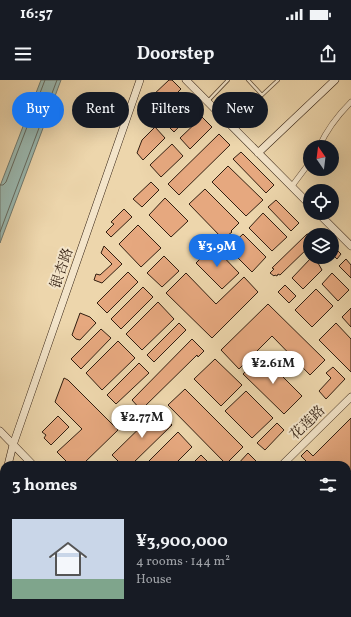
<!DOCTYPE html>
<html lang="en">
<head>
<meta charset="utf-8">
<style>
  :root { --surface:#171b24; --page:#242831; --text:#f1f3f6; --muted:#9ea1a6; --accent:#1a73e8 }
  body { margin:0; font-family:Vollkorn,"Noto Serif SC",serif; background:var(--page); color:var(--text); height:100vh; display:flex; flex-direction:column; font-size:15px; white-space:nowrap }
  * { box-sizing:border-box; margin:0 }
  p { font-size:13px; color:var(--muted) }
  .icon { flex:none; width:22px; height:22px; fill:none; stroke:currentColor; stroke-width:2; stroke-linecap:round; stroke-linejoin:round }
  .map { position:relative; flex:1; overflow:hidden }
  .panel { position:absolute; left:0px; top:381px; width:351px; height:156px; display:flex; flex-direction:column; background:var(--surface); border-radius:12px 12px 0 0; box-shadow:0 4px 16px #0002 }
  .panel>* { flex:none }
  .hud { position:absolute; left:12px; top:12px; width:327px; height:36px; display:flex; gap:8px }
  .needle { width:26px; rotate:346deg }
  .fabs { position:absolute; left:303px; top:60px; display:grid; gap:8px }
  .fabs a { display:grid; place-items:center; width:36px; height:36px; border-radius:50%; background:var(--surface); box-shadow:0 4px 16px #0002; font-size:20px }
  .price { position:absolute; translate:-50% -34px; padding:0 9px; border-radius:14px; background:#fff; color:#222; font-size:13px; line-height:26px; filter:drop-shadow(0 1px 2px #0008) }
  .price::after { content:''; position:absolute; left:50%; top:24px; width:12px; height:9px; margin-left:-6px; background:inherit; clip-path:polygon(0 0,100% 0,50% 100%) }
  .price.active { background:var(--accent); color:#fff }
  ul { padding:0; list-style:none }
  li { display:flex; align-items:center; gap:12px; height:100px; padding:0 12px }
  li span { display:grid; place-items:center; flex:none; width:112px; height:80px; border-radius:0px; color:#555 }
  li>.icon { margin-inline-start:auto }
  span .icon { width:48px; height:48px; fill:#fffc; stroke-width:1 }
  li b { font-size:17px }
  h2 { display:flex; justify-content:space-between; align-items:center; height:48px; padding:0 12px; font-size:17px }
  .chip { padding:0 14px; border-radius:18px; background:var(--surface); box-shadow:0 4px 16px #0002; font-size:14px; line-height:36px }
  .chip.active { background:var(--accent); color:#fff }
  .status { display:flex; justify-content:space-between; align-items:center; height:28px; padding:0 20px; background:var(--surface); direction:ltr }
  .status svg { height:11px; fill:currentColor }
  header { display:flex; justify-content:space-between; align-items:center; height:52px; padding:0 12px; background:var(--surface); font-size:18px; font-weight:700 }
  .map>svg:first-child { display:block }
  .green { fill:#c0bb84; stroke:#786c4a }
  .water { fill:#9ab8b0; stroke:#707a70 }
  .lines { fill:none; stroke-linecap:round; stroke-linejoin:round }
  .shore { stroke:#666b60; stroke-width:1 }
  .river { stroke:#9ab8b0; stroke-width:8 }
  .building { fill:#e6a87f; stroke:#311e10 }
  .lane-casing { stroke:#604c37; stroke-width:4 }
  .street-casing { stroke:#604c37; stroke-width:6 }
  .secondary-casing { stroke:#311e10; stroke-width:8 }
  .lane { stroke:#f3e4c9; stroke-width:2.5 }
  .street { stroke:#f3e4c9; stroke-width:5 }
  .secondary { stroke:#f3e4c9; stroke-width:7 }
  .labels { text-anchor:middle; stroke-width:4; stroke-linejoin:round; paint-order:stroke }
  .street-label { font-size:14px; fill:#311e10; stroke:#f3e4c9 }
</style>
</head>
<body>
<div class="status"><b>16:57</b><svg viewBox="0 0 49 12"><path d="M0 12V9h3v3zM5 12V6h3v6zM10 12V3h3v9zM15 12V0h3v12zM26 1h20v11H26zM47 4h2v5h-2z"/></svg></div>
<header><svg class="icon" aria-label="menu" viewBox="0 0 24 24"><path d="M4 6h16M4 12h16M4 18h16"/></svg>Doorstep<svg class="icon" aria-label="share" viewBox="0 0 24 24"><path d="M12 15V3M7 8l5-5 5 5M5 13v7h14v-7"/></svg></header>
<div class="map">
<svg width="351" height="537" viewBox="0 0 351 537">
  <rect width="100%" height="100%" fill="#edd6ac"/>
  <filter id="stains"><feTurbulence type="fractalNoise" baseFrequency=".005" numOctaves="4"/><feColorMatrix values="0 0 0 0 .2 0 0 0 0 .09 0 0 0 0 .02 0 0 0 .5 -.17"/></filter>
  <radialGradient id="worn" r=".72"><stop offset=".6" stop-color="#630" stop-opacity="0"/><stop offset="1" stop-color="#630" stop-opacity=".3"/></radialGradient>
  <!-- green -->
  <path class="green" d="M 121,533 L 155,533 L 159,537 L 117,537 Z"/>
  <!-- water -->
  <path class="water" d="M 41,0 L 61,0 L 0,163 L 0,106 Z"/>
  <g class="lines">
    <!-- shore -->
    <path class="shore" d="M 0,105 L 3,105 L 6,102 L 45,0
      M 0,152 L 57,0"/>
    <!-- river -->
    <path class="river" d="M 0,459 L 4,464
      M 45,533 L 47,537
      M 311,533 L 315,535 L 316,537
      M 184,537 L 190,533"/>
  </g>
  <!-- building -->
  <path class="building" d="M 169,0 L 172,0 L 181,9 L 155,35 L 149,28 L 152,16 Z
    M 185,20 L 195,30 L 174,52 L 163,41 Z
    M 202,37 L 212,47 L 190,69 L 180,58 Z
    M 155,47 L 165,58 L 143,80 L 137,73 L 142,60 Z
    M 219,54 L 230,65 L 179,115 L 168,104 Z
    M 172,64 L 183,76 L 161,97 L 150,85 Z
    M 241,72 L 274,105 L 266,113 L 233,79 Z
    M 228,86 L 263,120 L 246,136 L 212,102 Z
    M 151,102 L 159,110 L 142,127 L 133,119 Z
    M 205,109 L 239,143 L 231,151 L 232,152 L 223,159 L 189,124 Z
    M 165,118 L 188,141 L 171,157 L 149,135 Z
    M 276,120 L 299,143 L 291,151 L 268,127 Z
    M 124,129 L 132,137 L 111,157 L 106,152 L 114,144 L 111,142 Z
    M 263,133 L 287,157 L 272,171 L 249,148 Z
    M 138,145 L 161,168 L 141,187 L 119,164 Z
    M 243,154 L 266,177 L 252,192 L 228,168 Z
    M 307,154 L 310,155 L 310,166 L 280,195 L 278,194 L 277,196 L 275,195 L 274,196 L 270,193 L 274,189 L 272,188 Z
    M 332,165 L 341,174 L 337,179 L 332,174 Z
    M 104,166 L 122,184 L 102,203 L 94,200 L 96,194 L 100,195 L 112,184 L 101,173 Z
    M 213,166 L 239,193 L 222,209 L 196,183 Z
    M 164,176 L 179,191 L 162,207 L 147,193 Z
    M 311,178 L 318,183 L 322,190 L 303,209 L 292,198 Z
    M 346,179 L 351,185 L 351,198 L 339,186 Z
    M 128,192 L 138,202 L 107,233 L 97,223 Z
    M 186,193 L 216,224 L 244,197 L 258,212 L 212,258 L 166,213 Z
    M 332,193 L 349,210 L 338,221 L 322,204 Z
    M 285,205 L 296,216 L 289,223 L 278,212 Z
    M 143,207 L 153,217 L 121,249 L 111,239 Z
    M 316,209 L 333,226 L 312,247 L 295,230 Z
    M 158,222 L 174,239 L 142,270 L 126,254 Z
    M 268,224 L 325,280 L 310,295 L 272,256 L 239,289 L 221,270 Z
    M 351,228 L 351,247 L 342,237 Z
    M 80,233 L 90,237 L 96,243 L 80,260 L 76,259 L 72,255 Z
    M 179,243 L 186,250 L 154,282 L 147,275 Z
    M 336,243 L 351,259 L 351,292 L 319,260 Z
    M 101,249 L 111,258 L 81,289 L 71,279 Z
    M 192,259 L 204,271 L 198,277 L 197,275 L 141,330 L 132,320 Z
    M 118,261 L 135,278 L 102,310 L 86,293 Z
    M 262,276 L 302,316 L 284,334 L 243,294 Z
    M 215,279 L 242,305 L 221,326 L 194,299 Z
    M 139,283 L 149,293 L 116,324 L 107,315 Z
    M 333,287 L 345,299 L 326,319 L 319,311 L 331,298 L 326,293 Z
    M 64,298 L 68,300 L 118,350 L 82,385 L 70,385 L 57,372 L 82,349 L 55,322 Z
    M 185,309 L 243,367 L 226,384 L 168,325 Z
    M 246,311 L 273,338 L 252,358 L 225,331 Z
    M 158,330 L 172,345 L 131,385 L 122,385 L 112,375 Z
    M 58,336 L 69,347 L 51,365 L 44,358 L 46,355 L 42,352 Z
    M 351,338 L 351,391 L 347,394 L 347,385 L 310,385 L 301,376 L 307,370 L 313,376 Z
    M 277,343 L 284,350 L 265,370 L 257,363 Z
    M 178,352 L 192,367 L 174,385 L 145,385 Z
    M 248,373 L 258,383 L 255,385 L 237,385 Z
    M 201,375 L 211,385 L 191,385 Z
    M 351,404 L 351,427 L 347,423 L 347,408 Z
    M 347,454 L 351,458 L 351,537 L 347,533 Z
    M 98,533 L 117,533 L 113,537 L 94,537 Z"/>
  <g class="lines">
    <!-- lane casing -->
    <g class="lane-casing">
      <path id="lane" d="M 248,0 L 262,15 L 278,0
        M 208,21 L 228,0"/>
    </g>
    <!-- street casing -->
    <g class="street-casing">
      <path id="street" d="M 319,67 C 327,49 337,36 351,22
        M 292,106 L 310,82"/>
    </g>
    <!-- secondary casing -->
    <g class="secondary-casing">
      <path id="secondary" d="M 186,0 L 310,125
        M 258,73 L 335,0
        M 318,133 L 351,166
        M 0,351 L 33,385
        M 8,385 L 13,365 L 140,0
        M 282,385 L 351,317
        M 0,414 L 4,400
        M 179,533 L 183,537"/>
    </g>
    <!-- lane -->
    <use href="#lane" class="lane"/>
    <!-- street -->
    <use href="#street" class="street"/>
    <!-- secondary -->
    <use href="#secondary" class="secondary"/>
  </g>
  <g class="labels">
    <!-- street labels -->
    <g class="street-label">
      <text transform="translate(61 188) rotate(-71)" y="5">银杏路</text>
      <text transform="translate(307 342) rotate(-44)" y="5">花莲路</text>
    </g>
  </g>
  <rect width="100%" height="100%" filter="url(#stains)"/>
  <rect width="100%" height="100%" fill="url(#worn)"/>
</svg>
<div class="fabs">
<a><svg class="needle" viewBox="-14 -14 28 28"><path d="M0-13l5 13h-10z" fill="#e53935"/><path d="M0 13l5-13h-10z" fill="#9ea1a6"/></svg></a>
<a><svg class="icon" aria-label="locate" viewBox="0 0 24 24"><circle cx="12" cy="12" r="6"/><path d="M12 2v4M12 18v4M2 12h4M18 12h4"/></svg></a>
<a><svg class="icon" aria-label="layers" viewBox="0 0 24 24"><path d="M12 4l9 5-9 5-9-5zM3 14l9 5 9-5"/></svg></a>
</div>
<b class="price active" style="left:217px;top:188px">¥3.9M</b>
<b class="price" style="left:273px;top:305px">¥2.61M</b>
<b class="price" style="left:142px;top:359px">¥2.77M</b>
<div class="hud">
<a class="chip active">Buy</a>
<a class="chip">Rent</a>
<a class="chip">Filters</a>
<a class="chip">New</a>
</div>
<section class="panel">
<h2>3 homes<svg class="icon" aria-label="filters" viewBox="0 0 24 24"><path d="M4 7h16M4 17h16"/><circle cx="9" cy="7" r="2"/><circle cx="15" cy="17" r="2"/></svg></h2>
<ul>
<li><span style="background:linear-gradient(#c9d6e8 75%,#7fa58c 0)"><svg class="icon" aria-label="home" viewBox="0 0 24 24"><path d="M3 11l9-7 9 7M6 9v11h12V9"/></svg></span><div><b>¥3,900,000</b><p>4 rooms · 144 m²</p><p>House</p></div></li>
</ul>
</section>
</div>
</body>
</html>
